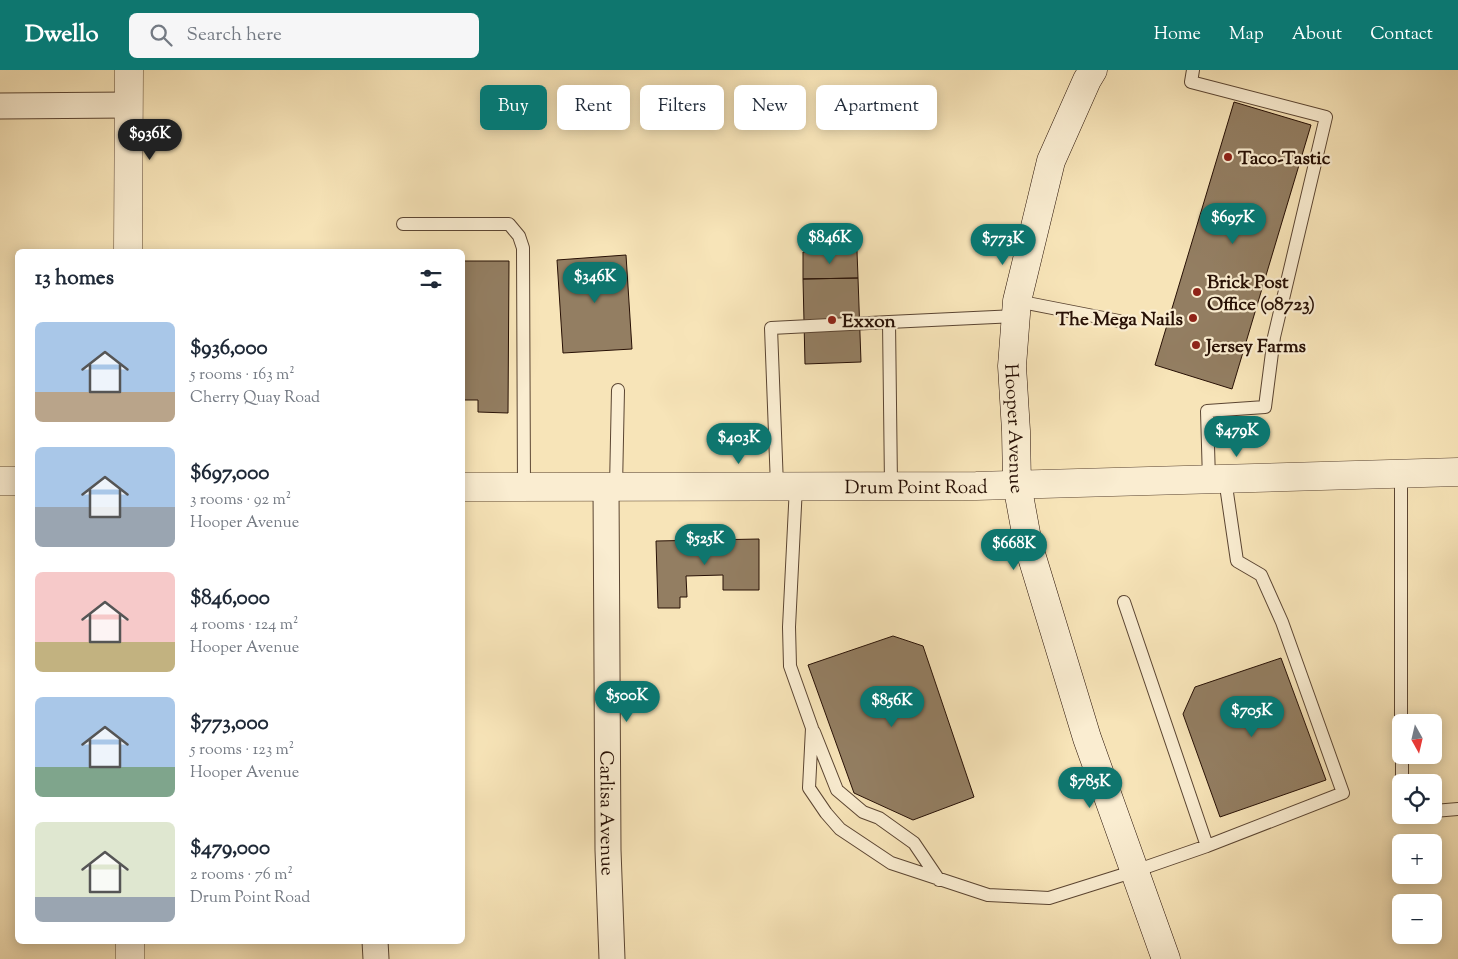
<!DOCTYPE html>
<html lang="en">
<head>
<meta charset="utf-8">
<style>
  :root { --surface:#fff; --page:#f6f6f7; --text:#1f2937; --muted:#747a83; --accent:#0f766e }
  body { margin:0; font-family:"Sorts Mill Goudy",serif; background:var(--page); color:var(--text); height:100vh; display:flex; flex-direction:column; font-size:19px; white-space:nowrap }
  * { box-sizing:border-box; margin:0 }
  p { font-size:16px; color:var(--muted) }
  .icon { flex:none; width:28px; height:28px; fill:none; stroke:currentColor; stroke-width:2; stroke-linecap:round; stroke-linejoin:round }
  .map { position:relative; flex:1; overflow:hidden }
  .details { position:absolute; left:15px; top:179px; width:450px; height:695px; display:flex; flex-direction:column; background:var(--surface); border-radius:8px; box-shadow:0 2px 12px #0003 }
  .details>* { flex:none }
  .guide { position:absolute; left:480px; top:15px; width:475px; height:45px; display:flex; gap:10px }
  .needle { width:32px; rotate:172deg }
  .fabs { position:absolute; left:1392px; top:644px; display:grid; gap:10px }
  .fabs a { display:grid; place-items:center; width:50px; height:50px; border-radius:8px; background:var(--surface); box-shadow:0 2px 12px #0003; font-size:25px }
  .price { position:absolute; translate:-50% -42px; padding:0 11px; border-radius:18px; background:var(--accent); color:#fff; font-size:16px; line-height:32px; filter:drop-shadow(0 1px 2px #0008) }
  .price::after { content:''; position:absolute; left:50%; top:30px; width:15px; height:11px; margin-left:-8px; background:inherit; clip-path:polygon(0 0,100% 0,50% 100%) }
  .price.selected { background:#222; color:#fff }
  ul { padding:0; list-style:none }
  li { display:flex; align-items:center; gap:15px; height:125px; padding:0 20px }
  li span { display:grid; place-items:center; flex:none; width:140px; height:100px; border-radius:8px; color:#555 }
  li>.icon { margin-inline-start:auto }
  span .icon { width:60px; height:60px; fill:#fffc; stroke-width:1 }
  li b { font-size:21px }
  h2 { display:flex; justify-content:space-between; align-items:center; height:60px; padding:0 20px; font-size:21px }
  .chip { padding:0 18px; border-radius:8px; background:var(--surface); box-shadow:0 2px 12px #0003; font-size:18px; line-height:45px }
  .chip.selected { background:var(--accent); color:#fff }
  header { display:flex; align-items:center; gap:30px; box-sizing:border-box; height:70px; padding:0 25px; background:var(--accent); color:#fff }
  header strong { font-size:24px }
  nav { display:flex; gap:28px; margin-inline-start:auto; font-size:18px }
  .search { width:350px; height:45px; background:var(--page); display:flex; align-items:center; gap:12px; box-sizing:border-box; padding:0 18px; border-radius:8px; color:var(--muted); font-size:19px }
  .map>svg:first-child { display:block }
  .building { fill:#937e62; stroke:#271005 }
  .lines { fill:none; stroke-linecap:round; stroke-linejoin:round }
  .service-casing { stroke:#5b4532; stroke-width:14 }
  .minor-casing { stroke:#5b4532; stroke-width:27 }
  .tertiary-casing { stroke:#5b4532; stroke-width:29 }
  .secondary-casing { stroke:#271005; stroke-width:29 }
  .service { stroke:#faedd1; stroke-width:12 }
  .minor { stroke:#faedd1; stroke-width:25 }
  .tertiary { stroke:#faedd1; stroke-width:28 }
  .secondary { stroke:#faedd1; stroke-width:28 }
  .poi-dot { fill:#8f2418; stroke:#faedd1; stroke-width:2 }
  .labels { text-anchor:middle; stroke-width:4.5; stroke-linejoin:round; paint-order:stroke }
  .poi-label { font-size:19px; font-weight:bold; fill:#271005; stroke:#faedd1; text-anchor:start }
  .street-label { font-size:19px; fill:#271005; stroke:#faedd1 }
</style>
</head>
<body>
<header>
<strong>Dwello</strong>
<div class="search"><svg class="icon" aria-label="search" viewBox="0 0 24 24"><circle cx="10" cy="10" r="6"/><path d="M15 15l6 6"/></svg>Search here</div>
<nav><a>Home</a><a>Map</a><a>About</a><a>Contact</a></nav>
</header>
<div class="map">
<svg width="1458" height="889" viewBox="0 0 1458 889">
  <rect width="100%" height="100%" fill="#f7e4b8"/>
  <filter id="stains"><feTurbulence type="fractalNoise" baseFrequency=".004" numOctaves="4"/><feColorMatrix values="0 0 0 0 .2 0 0 0 0 .09 0 0 0 0 .02 0 0 0 .5 -.17"/></filter>
  <radialGradient id="worn" r=".72"><stop offset=".6" stop-color="#630" stop-opacity="0"/><stop offset="1" stop-color="#630" stop-opacity=".3"/></radialGradient>
  <!-- building -->
  <path class="building" d="M 1234,32 L 1311,55 L 1232,319 L 1155,295 Z
    M 857,181 L 858,208 L 803,209 L 803,182 Z
    M 626,185 L 632,279 L 563,283 L 557,190 Z
    M 462,191 L 509,191 L 508,343 L 478,342 L 478,330 L 462,330 Z
    M 858,208 L 861,292 L 805,294 L 803,209 Z
    M 759,469 L 759,520 L 723,520 L 723,505 L 686,506 L 687,527 L 680,527 L 680,538 L 658,538 L 656,471 Z
    M 893,566 L 923,576 L 974,727 L 913,750 L 854,723 L 808,595 Z
    M 1281,588 L 1326,710 L 1220,747 L 1183,644 L 1195,617 Z"/>
  <g class="lines">
    <!-- service casing -->
    <g class="service-casing">
      <path id="service" d="M 1193,0 L 1191,12 L 1326,47 L 1274,267 L 1265,337 L 1207,341 L 1209,410
        M 403,154 L 509,154 L 519,166 L 523,178 L 524,417
        M 1017,231 L 1119,251
        M 889,252 L 1016,246
        M 1401,404 L 1401,652
        M 777,416 L 771,258 L 889,252 L 891,415
        M 796,416 L 789,557 L 790,596 L 812,658 L 809,718 L 826,743 L 840,759 L 891,793 L 988,825 L 1049,828 L 1135,801 L 1207,776 L 1124,532
        M 616,417 L 618,320
        M 814,662 L 837,720 L 863,742 L 879,748 L 914,773 L 939,810
        M 1402,685 L 1402,712
        M 1434,741 L 1458,739
        M 1207,776 L 1343,723 L 1282,552 L 1261,505 L 1237,491 L 1225,409"/>
    </g>
    <!-- minor casing -->
    <g class="minor-casing">
      <g id="minor">
        <path d="M 0,36 L 129,35"/>
        <path id="s1" d="M 606,417 L 608,780 L 612,889"/>
        <path d="M 375,871 L 376,889"/>
      </g>
    </g>
    <!-- tertiary casing -->
    <g class="tertiary-casing">
      <g id="tertiary">
        <path d="M 128,181 L 129,0"/>
        <path d="M 0,411 L 18,411"/>
        <path id="s2" d="M 462,417 L 976,416 L 1458,402"/>
        <path d="M 130,871 L 130,889"/>
      </g>
    </g>
    <!-- secondary casing -->
    <g class="secondary-casing">
      <g id="secondary">
        <path id="s3" d="M 1093,0 L 1087,10 L 1051,91 L 1017,231 L 1012,296 L 1016,361 L 1017,414 L 1028,474 L 1087,668 L 1166,889"/>
      </g>
    </g>
    <!-- service -->
    <use href="#service" class="service"/>
    <!-- minor -->
    <use href="#minor" class="minor"/>
    <!-- tertiary -->
    <use href="#tertiary" class="tertiary"/>
    <!-- secondary -->
    <use href="#secondary" class="secondary"/>
  </g>
  <!-- markers -->
  <g class="poi-dot">
    <circle cx="1228" cy="87" r="5"/>
    <circle cx="1197" cy="222" r="5"/>
    <circle cx="1193" cy="248" r="5"/>
    <circle cx="832" cy="250" r="5"/>
    <circle cx="1196" cy="275" r="5"/>
  </g>
  <g class="labels">
    <!-- poi labels -->
    <g class="poi-label">
      <text x="1238" y="94">Taco-Tastic</text>
      <text x="1207" y="218">Brick Post<tspan x="1207" dy="22">Office (08723)</tspan></text>
      <text x="1183" y="255" text-anchor="end">The Mega Nails</text>
      <text x="842" y="257">Exxon</text>
      <text x="1206" y="282">Jersey Farms</text>
    </g>
    <!-- street labels -->
    <g class="street-label">
      <text dy="7" stroke="none"><textPath href="#s3" startOffset="372">Hooper Avenue</textPath></text>
      <text dy="7" stroke="none"><textPath href="#s2" startOffset="454">Drum Point Road</textPath></text>
      <text dy="7" stroke="none"><textPath href="#s1" startOffset="326">Carlisa Avenue</textPath></text>
    </g>
  </g>
  <rect width="100%" height="100%" filter="url(#stains)"/>
  <rect width="100%" height="100%" fill="url(#worn)"/>
</svg>
<div class="fabs">
<a><svg class="needle" viewBox="-14 -14 28 28"><path d="M0-13l5 13h-10z" fill="#e53935"/><path d="M0 13l5-13h-10z" fill="#747a83"/></svg></a>
<a><svg class="icon" aria-label="locate" viewBox="0 0 24 24"><circle cx="12" cy="12" r="6"/><path d="M12 2v4M12 18v4M2 12h4M18 12h4"/></svg></a>
<a>+</a>
<a>−</a>
</div>
<b class="price selected" style="left:150px;top:91px">$936K</b>
<b class="price" style="left:1233px;top:175px">$697K</b>
<b class="price" style="left:830px;top:195px">$846K</b>
<b class="price" style="left:1003px;top:196px">$773K</b>
<b class="price" style="left:595px;top:234px">$346K</b>
<b class="price" style="left:1237px;top:388px">$479K</b>
<b class="price" style="left:739px;top:395px">$403K</b>
<b class="price" style="left:705px;top:496px">$525K</b>
<b class="price" style="left:1014px;top:501px">$668K</b>
<b class="price" style="left:627px;top:653px">$500K</b>
<b class="price" style="left:892px;top:658px">$856K</b>
<b class="price" style="left:1252px;top:668px">$705K</b>
<b class="price" style="left:1090px;top:739px">$785K</b>
<div class="guide">
<a class="chip selected">Buy</a>
<a class="chip">Rent</a>
<a class="chip">Filters</a>
<a class="chip">New</a>
<a class="chip">Apartment</a>
</div>
<section class="details">
<h2>13 homes<svg class="icon" aria-label="filters" viewBox="0 0 24 24"><path d="M4 7h16M4 17h16"/><circle cx="9" cy="7" r="2"/><circle cx="15" cy="17" r="2"/></svg></h2>
<ul>
<li><span style="background:linear-gradient(#a9c7e8 70%,#b9a48a 0)"><svg class="icon" aria-label="home" viewBox="0 0 24 24"><path d="M3 11l9-7 9 7M6 9v11h12V9"/></svg></span><div><b>$936,000</b><p>5 rooms · 163 m²</p><p>Cherry Quay Road</p></div></li>
<li><span style="background:linear-gradient(#a9c7e8 60%,#9aa5b1 0)"><svg class="icon" aria-label="home" viewBox="0 0 24 24"><path d="M3 11l9-7 9 7M6 9v11h12V9"/></svg></span><div><b>$697,000</b><p>3 rooms · 92 m²</p><p>Hooper Avenue</p></div></li>
<li><span style="background:linear-gradient(#f6c9c9 70%,#c2b280 0)"><svg class="icon" aria-label="home" viewBox="0 0 24 24"><path d="M3 11l9-7 9 7M6 9v11h12V9"/></svg></span><div><b>$846,000</b><p>4 rooms · 124 m²</p><p>Hooper Avenue</p></div></li>
<li><span style="background:linear-gradient(#a9c7e8 70%,#7fa58c 0)"><svg class="icon" aria-label="home" viewBox="0 0 24 24"><path d="M3 11l9-7 9 7M6 9v11h12V9"/></svg></span><div><b>$773,000</b><p>5 rooms · 123 m²</p><p>Hooper Avenue</p></div></li>
<li><span style="background:linear-gradient(#dfe7d0 75%,#9aa5b1 0)"><svg class="icon" aria-label="home" viewBox="0 0 24 24"><path d="M3 11l9-7 9 7M6 9v11h12V9"/></svg></span><div><b>$479,000</b><p>2 rooms · 76 m²</p><p>Drum Point Road</p></div></li>
</ul>
</section>
</div>
</body>
</html>
